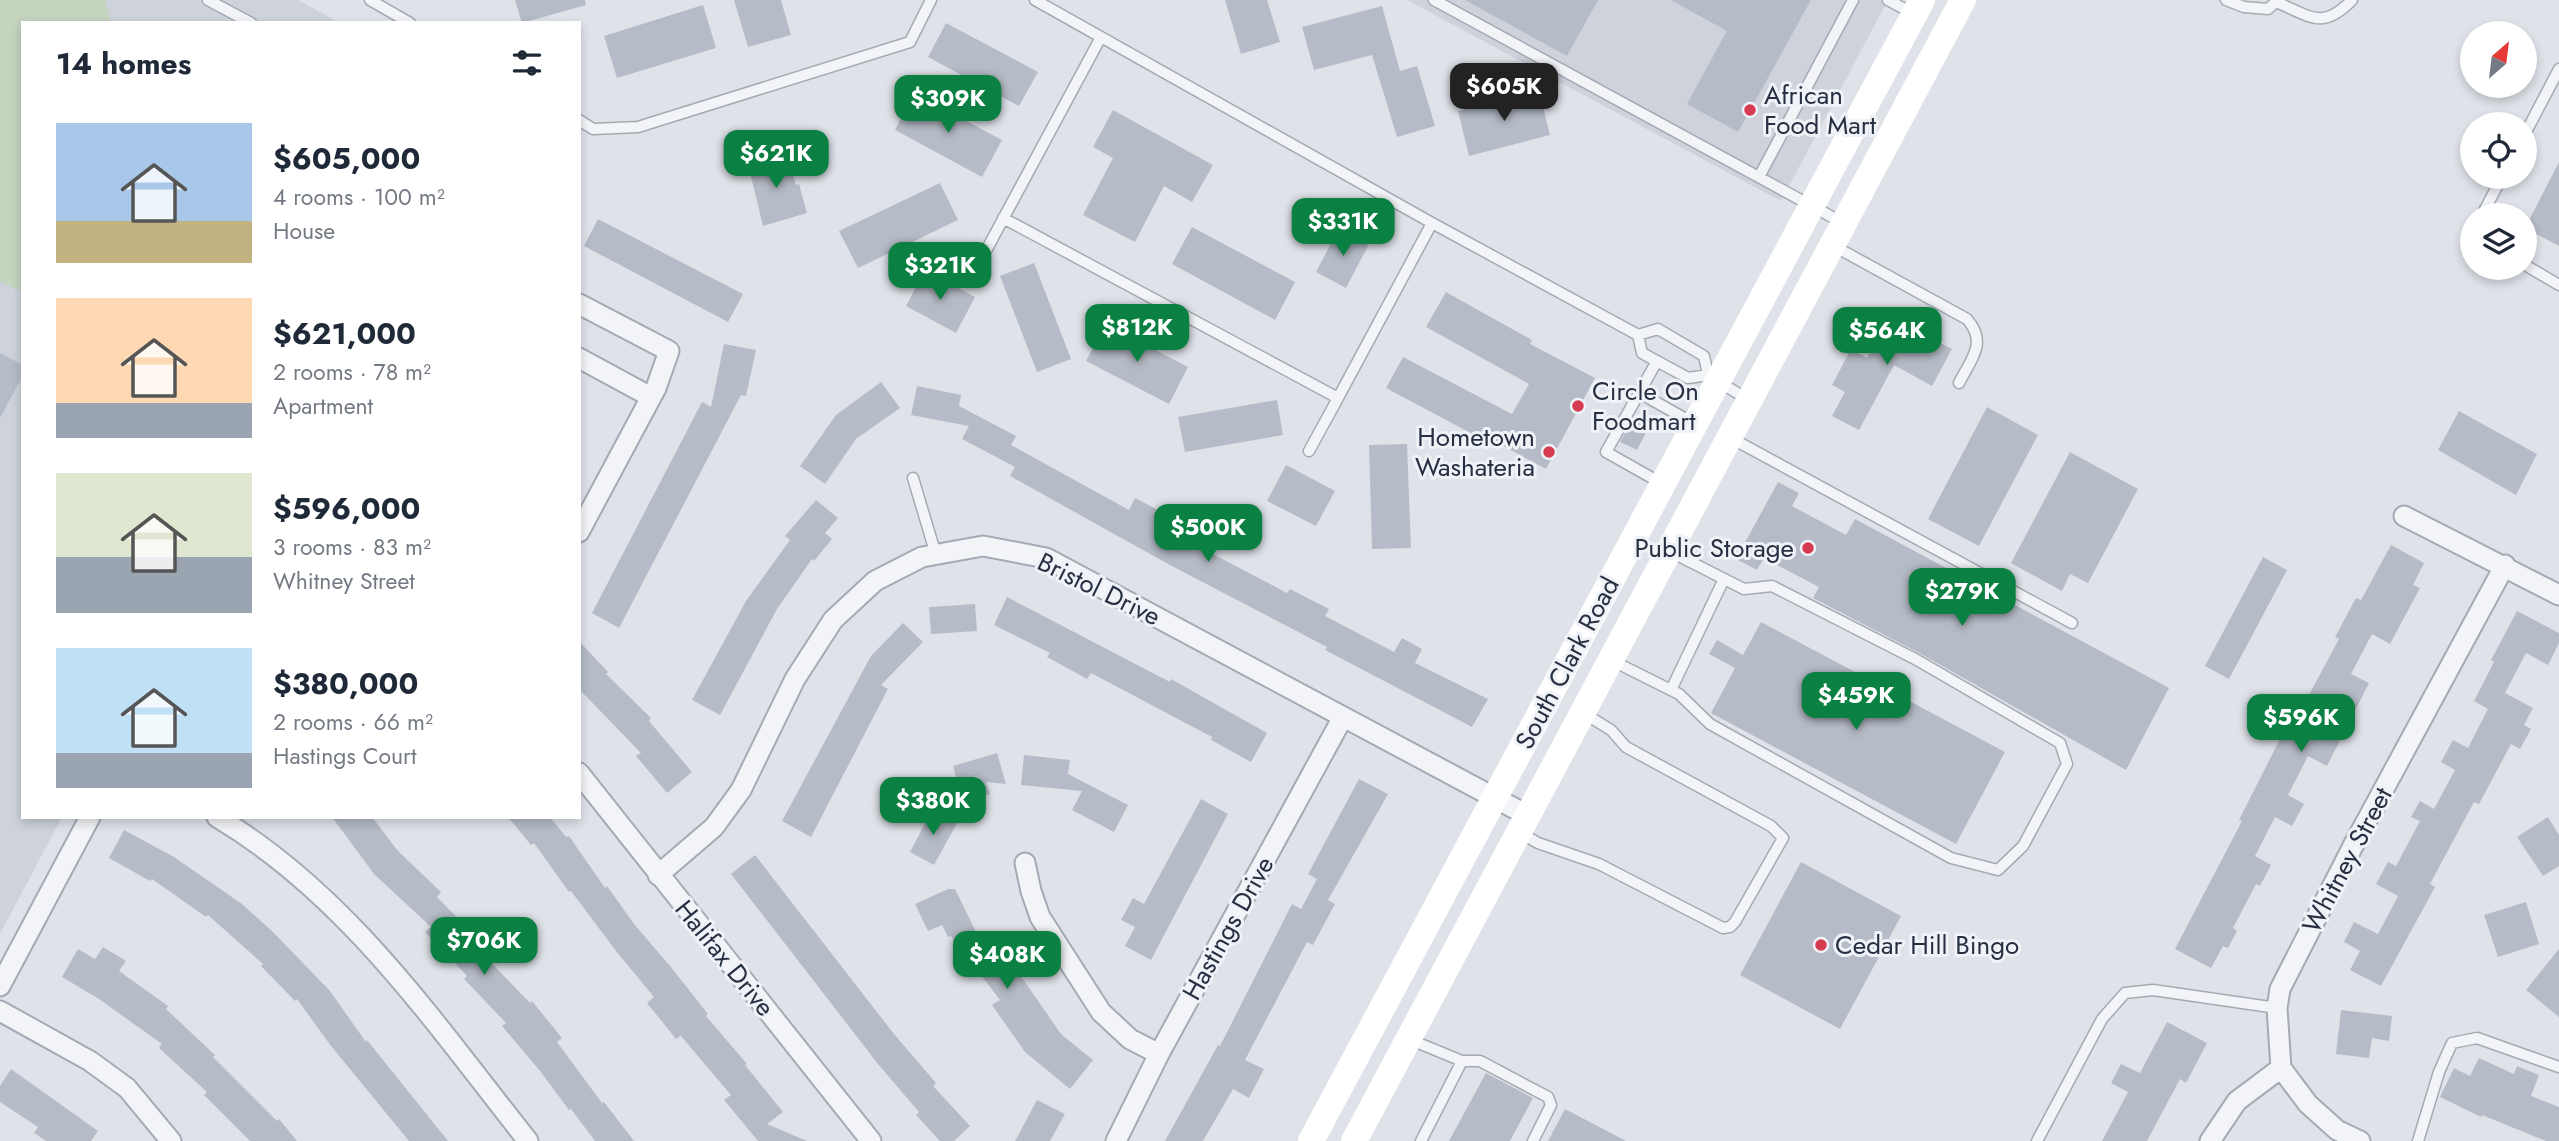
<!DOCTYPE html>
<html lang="en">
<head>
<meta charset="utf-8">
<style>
  :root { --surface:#fff; --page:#f2f2f3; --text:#1f2937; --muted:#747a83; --accent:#0b8043 }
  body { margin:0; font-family:Jost,sans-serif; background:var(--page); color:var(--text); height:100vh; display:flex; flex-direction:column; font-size:26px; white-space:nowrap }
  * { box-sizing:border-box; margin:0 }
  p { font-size:23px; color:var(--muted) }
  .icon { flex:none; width:38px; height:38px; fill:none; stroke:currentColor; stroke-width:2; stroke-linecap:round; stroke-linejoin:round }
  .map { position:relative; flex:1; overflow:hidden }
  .details { position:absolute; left:21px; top:21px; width:560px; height:798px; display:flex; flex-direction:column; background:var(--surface); border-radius:0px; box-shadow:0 4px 10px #0003 }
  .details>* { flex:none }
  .needle { width:46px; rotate:28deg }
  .fabs { position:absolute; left:2460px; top:21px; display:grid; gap:14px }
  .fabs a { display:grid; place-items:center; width:77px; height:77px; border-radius:50%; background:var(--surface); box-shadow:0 4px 10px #0003; font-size:35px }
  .price { position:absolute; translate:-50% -60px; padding:0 16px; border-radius:14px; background:var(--accent); color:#fff; font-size:23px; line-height:46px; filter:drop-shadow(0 2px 4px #0008) }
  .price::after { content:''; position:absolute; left:50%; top:42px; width:21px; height:16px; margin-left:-10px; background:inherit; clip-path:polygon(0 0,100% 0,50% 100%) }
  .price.selected { background:#222; color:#fff }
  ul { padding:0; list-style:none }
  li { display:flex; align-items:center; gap:21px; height:175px; padding:0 35px }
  li span { display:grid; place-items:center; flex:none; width:196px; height:140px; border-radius:0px; color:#555 }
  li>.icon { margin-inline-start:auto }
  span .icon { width:84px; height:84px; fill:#fffc; stroke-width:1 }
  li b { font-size:30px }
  h2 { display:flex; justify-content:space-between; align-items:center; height:84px; padding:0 35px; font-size:30px }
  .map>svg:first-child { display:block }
  .built { fill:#cdd2db }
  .green { fill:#c4d4bf }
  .building { fill:#b6bcc7 }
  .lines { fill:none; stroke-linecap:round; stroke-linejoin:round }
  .service-casing { stroke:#a4aab4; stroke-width:13 }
  .minor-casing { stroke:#a4aab4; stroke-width:23 }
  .service { stroke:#f2f4f7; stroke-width:10 }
  .minor { stroke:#f2f4f7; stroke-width:19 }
  .secondary { stroke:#fff; stroke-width:26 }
  .poi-dot { fill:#d73b50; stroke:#eff2f7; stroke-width:2.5 }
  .labels { text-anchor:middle; stroke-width:6; stroke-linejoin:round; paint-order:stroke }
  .poi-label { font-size:26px; fill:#273042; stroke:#eff2f7; text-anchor:start }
  .street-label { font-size:26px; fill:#273042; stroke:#eff2f7 }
</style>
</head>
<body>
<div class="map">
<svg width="2559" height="1141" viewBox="0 0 2559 1141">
  <rect width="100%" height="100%" fill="#dfe3e9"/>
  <!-- built -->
  <path class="built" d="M 0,0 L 298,0 L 340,23 L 23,23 L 23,817 L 62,817 L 0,934 Z
    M 1407,0 L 1888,0 L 1781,201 Z"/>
  <!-- green -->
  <path class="green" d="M 0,0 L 105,0 L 111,23 L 23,23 L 23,287 L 21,291 L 0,282 Z"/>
  <!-- building -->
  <path class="building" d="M 515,0 L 585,0 L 586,5 L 522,23 Z
    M 734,0 L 781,0 L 791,35 L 748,47 Z
    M 1225,0 L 1267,0 L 1280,42 L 1241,54 Z
    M 1465,0 L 1598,0 L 1567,56 Z
    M 1671,0 L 1811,0 L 1738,132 L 1687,104 L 1727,31 Z
    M 703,5 L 716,48 L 617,78 L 604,36 Z
    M 1382,6 L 1400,71 L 1417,66 L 1435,126 L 1397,137 L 1372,55 L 1314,70 L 1302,27 Z
    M 946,23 L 1038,72 L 1019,106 L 928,57 Z
    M 1539,91 L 1550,135 L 1469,156 L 1458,111 Z
    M 914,93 L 1002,140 L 982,177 L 895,130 Z
    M 1113,110 L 1213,165 L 1192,202 L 1164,186 L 1135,242 L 1083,215 L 1113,158 L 1093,147 Z
    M 786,153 L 796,185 L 799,184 L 807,213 L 763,226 L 748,164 Z
    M 2559,162 L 2559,246 L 2525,228 Z
    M 940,183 L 958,220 L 858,268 L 839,231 Z
    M 598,219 L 743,294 L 728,322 L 584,246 Z
    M 1192,227 L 1295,282 L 1275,320 L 1172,264 Z
    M 1339,228 L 1369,244 L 1346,288 L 1316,272 Z
    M 1034,263 L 1071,359 L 1037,372 L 1000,276 Z
    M 925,270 L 975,297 L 956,333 L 906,306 Z
    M 1446,292 L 1532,340 L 1530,344 L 1595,378 L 1546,469 L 1481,434 L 1480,438 L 1386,388 L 1403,357 L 1512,414 L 1529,384 L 1426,327 Z
    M 1910,317 L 1931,328 L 1927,336 L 1952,349 L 1932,386 L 1894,365 L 1859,430 L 1832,416 L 1845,392 L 1832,385 L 1851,349 L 1867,358 L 1889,318 L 1905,327 Z
    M 1106,324 L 1188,367 L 1169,404 L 1086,361 Z
    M 724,344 L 756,350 L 746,396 L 741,395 L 619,628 L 592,613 L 702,402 L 711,407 Z
    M 0,353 L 23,365 L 23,375 L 0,418 Z
    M 881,382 L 900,408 L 856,439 L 825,484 L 800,466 L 836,415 Z
    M 917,386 L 961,395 L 959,406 L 1016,436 L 1011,445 L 1129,510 L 1135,498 L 1175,519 L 1169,531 L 1287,593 L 1290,589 L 1329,609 L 1325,616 L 1394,652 L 1402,638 L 1422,649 L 1415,663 L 1488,699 L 1472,727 L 1325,650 L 1327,647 L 1168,564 L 1010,476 L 1015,467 L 962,439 L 969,426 L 911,415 Z
    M 1277,400 L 1283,435 L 1185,452 L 1178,417 Z
    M 1987,407 L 2038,435 L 1979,546 L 1928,519 Z
    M 2459,411 L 2537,454 L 2516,495 L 2438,450 Z
    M 1634,417 L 1650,425 L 1637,450 L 1620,442 Z
    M 1407,444 L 1411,548 L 1372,549 L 1369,445 Z
    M 2070,452 L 2138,489 L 2088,583 L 2070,574 L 2062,591 L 2011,563 Z
    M 1286,465 L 1335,491 L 1316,526 L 1267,501 Z
    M 1778,482 L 1799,493 L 1792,506 L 1846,535 L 1855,519 L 2169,688 L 2126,770 L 1921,654 L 1813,598 L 1819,587 L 1764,558 L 1757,570 L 1736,559 Z
    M 816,500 L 838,518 L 825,533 L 832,539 L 814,561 L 812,559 L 777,609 L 720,715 L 692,700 L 746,601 L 790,540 L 785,536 Z
    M 2391,545 L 2424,563 L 2413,585 L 2420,588 L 2390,644 L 2372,634 L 2351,674 L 2369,683 L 2327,766 L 2308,756 L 2288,795 L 2304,804 L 2292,826 L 2275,817 L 2255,856 L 2271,865 L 2260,886 L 2256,884 L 2233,928 L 2237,931 L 2228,948 L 2223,946 L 2211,968 L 2175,949 L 2242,821 L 2239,820 L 2290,719 L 2295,721 L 2339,639 L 2335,637 L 2356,598 L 2361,600 Z
    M 2263,557 L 2287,570 L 2229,679 L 2205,666 Z
    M 1007,597 L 1170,682 L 1171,679 L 1267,733 L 1251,762 L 1211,740 L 1212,737 L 1091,673 L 1087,679 L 1047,657 L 1050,653 L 994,625 Z
    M 975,604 L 977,631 L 931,634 L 929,607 Z
    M 2517,611 L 2559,633 L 2559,643 L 2548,665 L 2526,653 L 2505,693 L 2533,708 L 2524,725 L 2531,729 L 2520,749 L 2511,744 L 2479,804 L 2474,802 L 2430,884 L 2435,887 L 2381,986 L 2350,970 L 2360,951 L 2344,942 L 2354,922 L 2378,934 L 2398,896 L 2376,884 L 2388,862 L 2396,866 L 2420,821 L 2411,817 L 2420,801 L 2434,809 L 2455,770 L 2441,762 L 2453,740 L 2468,748 L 2488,709 L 2474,701 L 2494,662 L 2491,660 Z
    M 1761,622 L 2005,752 L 1956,844 L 1711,713 L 1735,668 L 1709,654 L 1717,640 L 1743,655 Z
    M 903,623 L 923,642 L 881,685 L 888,689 L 811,837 L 782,821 L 871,656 Z
    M 579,641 L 608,672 L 606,674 L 651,718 L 649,721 L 692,772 L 667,793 L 636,756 L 641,753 L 579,689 Z
    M 997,753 L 1006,784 L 986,782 L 990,794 L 963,802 L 953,766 Z
    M 1024,755 L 1070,760 L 1068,774 L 1128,805 L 1114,832 L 1072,810 L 1082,791 L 1021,785 Z
    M 1359,779 L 1388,794 L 1328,900 L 1335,904 L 1313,945 L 1307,942 L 1245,1060 L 1264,1069 L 1249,1098 L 1233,1089 L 1203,1141 L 1165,1141 L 1218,1045 L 1220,1046 L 1292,904 L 1301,909 L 1317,879 L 1308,874 Z
    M 1201,799 L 1228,814 L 1151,960 L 1125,946 L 1135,927 L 1121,920 L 1133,898 L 1144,904 Z
    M 932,810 L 957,823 L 934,865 L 910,852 Z
    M 332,817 L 372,817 L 398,851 L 441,892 L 437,897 L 482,943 L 477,948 L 530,1003 L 532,1001 L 562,1038 L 557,1042 L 602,1103 L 604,1102 L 634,1141 L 595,1141 L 571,1109 L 569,1110 L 540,1071 L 502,1026 L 506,1023 L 464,979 L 467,976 L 425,932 L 431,927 L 374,874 Z
    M 508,817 L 550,817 L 566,837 L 569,836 L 605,888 L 607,886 L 634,924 L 670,966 L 708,1014 L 706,1016 L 747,1064 L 745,1065 L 783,1112 L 767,1124 L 807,1141 L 758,1141 L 724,1100 L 731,1095 L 681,1036 L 676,1039 L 647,1003 L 654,997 L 616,951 L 571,891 L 569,892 L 534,843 L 531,845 Z
    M 2548,817 L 2559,835 L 2559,866 L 2543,876 L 2517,837 Z
    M 124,830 L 174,857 L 242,904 L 273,932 L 330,991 L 366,1042 L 367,1040 L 448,1141 L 409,1141 L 331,1046 L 297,999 L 295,1001 L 261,966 L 263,964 L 208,915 L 206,917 L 152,879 L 150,881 L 109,858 Z
    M 755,855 L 894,1034 L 936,1083 L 933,1086 L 970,1126 L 954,1141 L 940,1141 L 916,1115 L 919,1112 L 878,1064 L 731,874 Z
    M 1801,862 L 1901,916 L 1840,1029 L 1740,975 Z
    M 948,889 L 955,889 L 979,938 L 986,933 L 1025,982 L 1061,1034 L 1093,1060 L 1070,1089 L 1025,1052 L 992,1005 L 1000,1000 L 951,936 L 948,937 L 942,925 L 928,931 L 915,904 Z
    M 2526,902 L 2539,944 L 2498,957 L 2484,915 Z
    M 103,947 L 126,961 L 119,971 L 168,1006 L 166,1009 L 215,1055 L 213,1057 L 277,1121 L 279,1119 L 297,1141 L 250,1141 L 204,1095 L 207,1092 L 159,1048 L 162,1044 L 99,999 L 62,977 L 78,949 L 95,959 Z
    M 2559,949 L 2559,1017 L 2526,990 Z
    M 2341,1010 L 2392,1016 L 2389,1041 L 2372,1038 L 2369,1058 L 2336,1054 Z
    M 2167,1022 L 2207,1043 L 2186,1083 L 2180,1079 L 2147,1141 L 2102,1141 L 2128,1092 L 2111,1083 L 2121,1064 L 2140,1073 Z
    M 2479,1058 L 2514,1074 L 2517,1066 L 2539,1075 L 2531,1096 L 2559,1107 L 2559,1141 L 2546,1141 L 2482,1115 L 2481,1117 L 2440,1097 L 2454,1068 L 2470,1076 Z
    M 11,1069 L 98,1131 L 91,1141 L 46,1141 L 34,1133 L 38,1127 L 0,1102 L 0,1086 Z
    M 1486,1073 L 1533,1098 L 1510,1141 L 1449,1141 Z
    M 1037,1100 L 1065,1114 L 1050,1141 L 1015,1141 Z
    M 1565,1109 L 1626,1141 L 1548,1141 Z"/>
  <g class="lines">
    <!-- service casing -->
    <g class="service-casing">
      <path id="service" d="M 208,0 L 251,23
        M 370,0 L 410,23
        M 1035,0 L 1432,223 L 1638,335 L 1658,329 L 1704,356 L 1708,375
        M 1434,0 L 1843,223
        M 1888,0 L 1912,13
        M 2226,0 L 2244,7 L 2268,9 L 2278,0
        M 2276,2 C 2310,16 2322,31 2352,0
        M 579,120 L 593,129 L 638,127 L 910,42 L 931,0
        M 2525,134 L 2559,69
        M 1759,177 L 1853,0
        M 2482,215 L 2502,177
        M 1003,218 L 1338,398 L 1432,223
        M 2473,233 L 2473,234
        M 1832,245 L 1967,319 C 1988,343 1971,359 1959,383
        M 2525,265 L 2559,285
        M 974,273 L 1101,37
        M 1638,335 L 1642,353 L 1688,378 L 1708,375 L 1747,399
        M 1657,361 L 1606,452 L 1661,483
        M 1638,392 L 1693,423
        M 1729,437 L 2072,623
        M 1309,451 L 1338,398
        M 913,478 L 936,555
        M 1613,661 L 1679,694 L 1710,724 L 1951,858 L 1998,870 L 2023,846 L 2067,764 L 2060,743 L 1917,660 L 1772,586 L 1744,589 L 1669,551
        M 1671,690 L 1724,579
        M 1519,832 L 1538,843 L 1599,864 L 1723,928 L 1730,927 L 1735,922 L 1783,838 L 1771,826 L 1626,747 L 1611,730 L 1585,714
        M 1411,1040 L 1462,1061 L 1480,1061 L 1548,1097 L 1551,1105 L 1533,1141
        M 1421,1141 L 1462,1061
        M 2037,1141 L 2102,1019 L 2125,993 L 2153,990 L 2277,1008
        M 2418,1141 L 2439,1072 L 2452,1043 L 2477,1038 L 2559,1067"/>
    </g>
    <!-- minor casing -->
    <g class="minor-casing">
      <path id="minor" d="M 579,304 L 669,351 L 656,388 L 579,532
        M 579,358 L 651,397
        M 2404,516 L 2559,595
        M 579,773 L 871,1141
        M 217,817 C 348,895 435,1024 528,1141
        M 1025,863 L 1031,891 L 1040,917 L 1101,1012 L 1130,1039 L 1159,1054
        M 658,875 L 714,827 L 741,790 L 795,679 L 833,620 L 875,581 L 922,557 L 983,546 L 1046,558 L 1527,815
        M 0,986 L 90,817
        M 0,1011 L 90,1061 L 127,1088 L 171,1141
        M 1116,1141 L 1159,1054 L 1343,717
        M 2210,1141 L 2237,1101 L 2281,1068
        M 2360,1141 L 2337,1130 L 2308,1104 L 2281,1068 L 2277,1008 L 2280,989 L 2353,846 L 2505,565"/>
    </g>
    <!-- service -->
    <use href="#service" class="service"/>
    <!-- minor -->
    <use href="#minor" class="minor"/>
    <!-- secondary -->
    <path class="secondary" d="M 1311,1141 L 1922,0
      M 1354,1141 L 1963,0"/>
  </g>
  <!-- markers -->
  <g class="poi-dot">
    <circle cx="1750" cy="110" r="7"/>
    <circle cx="1578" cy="406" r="7"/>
    <circle cx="1549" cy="452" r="7"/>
    <circle cx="1808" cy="548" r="7"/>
    <circle cx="1821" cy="945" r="7"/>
  </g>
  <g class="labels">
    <!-- poi labels -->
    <g class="poi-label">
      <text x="1764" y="104">African<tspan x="1764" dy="30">Food Mart</tspan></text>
      <text x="1592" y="400">Circle On<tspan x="1592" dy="30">Foodmart</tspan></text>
      <text x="1535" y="446" text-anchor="end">Hometown<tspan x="1535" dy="30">Washateria</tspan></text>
      <text x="1794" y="557" text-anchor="end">Public Storage</text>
      <text x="1835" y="954">Cedar Hill Bingo</text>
    </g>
    <!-- street labels -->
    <g class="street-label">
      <text transform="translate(1099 589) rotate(26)" y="9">Bristol Drive</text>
      <text transform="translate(1567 663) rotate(-62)" y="9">South Clark Road</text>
      <text transform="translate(2347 860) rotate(-62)" y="9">Whitney Street</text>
      <text transform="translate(1228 928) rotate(-61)" y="9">Hastings Drive</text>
      <text transform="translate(725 958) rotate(51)" y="9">Halifax Drive</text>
    </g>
  </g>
</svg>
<div class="fabs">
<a><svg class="needle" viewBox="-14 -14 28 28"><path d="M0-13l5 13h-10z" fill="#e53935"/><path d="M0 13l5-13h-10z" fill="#747a83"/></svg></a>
<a><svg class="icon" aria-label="locate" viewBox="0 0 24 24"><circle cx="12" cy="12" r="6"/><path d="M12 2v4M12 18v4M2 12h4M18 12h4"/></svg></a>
<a><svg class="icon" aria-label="layers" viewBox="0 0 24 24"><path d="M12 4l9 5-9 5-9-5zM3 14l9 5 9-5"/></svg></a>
</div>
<b class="price selected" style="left:1504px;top:123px">$605K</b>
<b class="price" style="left:948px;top:135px">$309K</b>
<b class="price" style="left:776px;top:190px">$621K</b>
<b class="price" style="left:1343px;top:258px">$331K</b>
<b class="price" style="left:940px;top:302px">$321K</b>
<b class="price" style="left:1137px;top:364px">$812K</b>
<b class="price" style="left:1887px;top:367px">$564K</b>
<b class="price" style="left:1208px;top:564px">$500K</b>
<b class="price" style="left:1962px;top:628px">$279K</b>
<b class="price" style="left:1856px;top:732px">$459K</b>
<b class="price" style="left:2301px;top:754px">$596K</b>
<b class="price" style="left:933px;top:837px">$380K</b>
<b class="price" style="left:484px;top:977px">$706K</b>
<b class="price" style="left:1007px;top:991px">$408K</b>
<section class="details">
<h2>14 homes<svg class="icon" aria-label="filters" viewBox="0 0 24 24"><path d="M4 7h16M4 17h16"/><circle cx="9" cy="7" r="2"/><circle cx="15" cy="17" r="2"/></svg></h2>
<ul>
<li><span style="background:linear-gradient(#a9c7e8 70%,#c2b280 0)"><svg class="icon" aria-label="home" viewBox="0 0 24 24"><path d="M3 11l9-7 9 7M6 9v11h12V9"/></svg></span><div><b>$605,000</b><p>4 rooms · 100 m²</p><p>House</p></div></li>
<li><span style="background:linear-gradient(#ffd9b3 75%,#9aa5b1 0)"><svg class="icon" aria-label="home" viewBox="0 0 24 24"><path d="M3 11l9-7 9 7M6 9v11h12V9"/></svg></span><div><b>$621,000</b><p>2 rooms · 78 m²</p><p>Apartment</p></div></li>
<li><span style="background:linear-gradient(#dfe7d0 60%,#9aa5b1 0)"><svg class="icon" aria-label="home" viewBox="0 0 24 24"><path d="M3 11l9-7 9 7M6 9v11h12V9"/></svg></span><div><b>$596,000</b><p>3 rooms · 83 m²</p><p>Whitney Street</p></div></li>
<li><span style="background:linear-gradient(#bfe0f5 75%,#9aa5b1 0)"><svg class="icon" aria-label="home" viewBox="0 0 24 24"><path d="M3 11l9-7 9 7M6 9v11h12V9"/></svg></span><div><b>$380,000</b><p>2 rooms · 66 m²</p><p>Hastings Court</p></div></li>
</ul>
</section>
</div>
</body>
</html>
